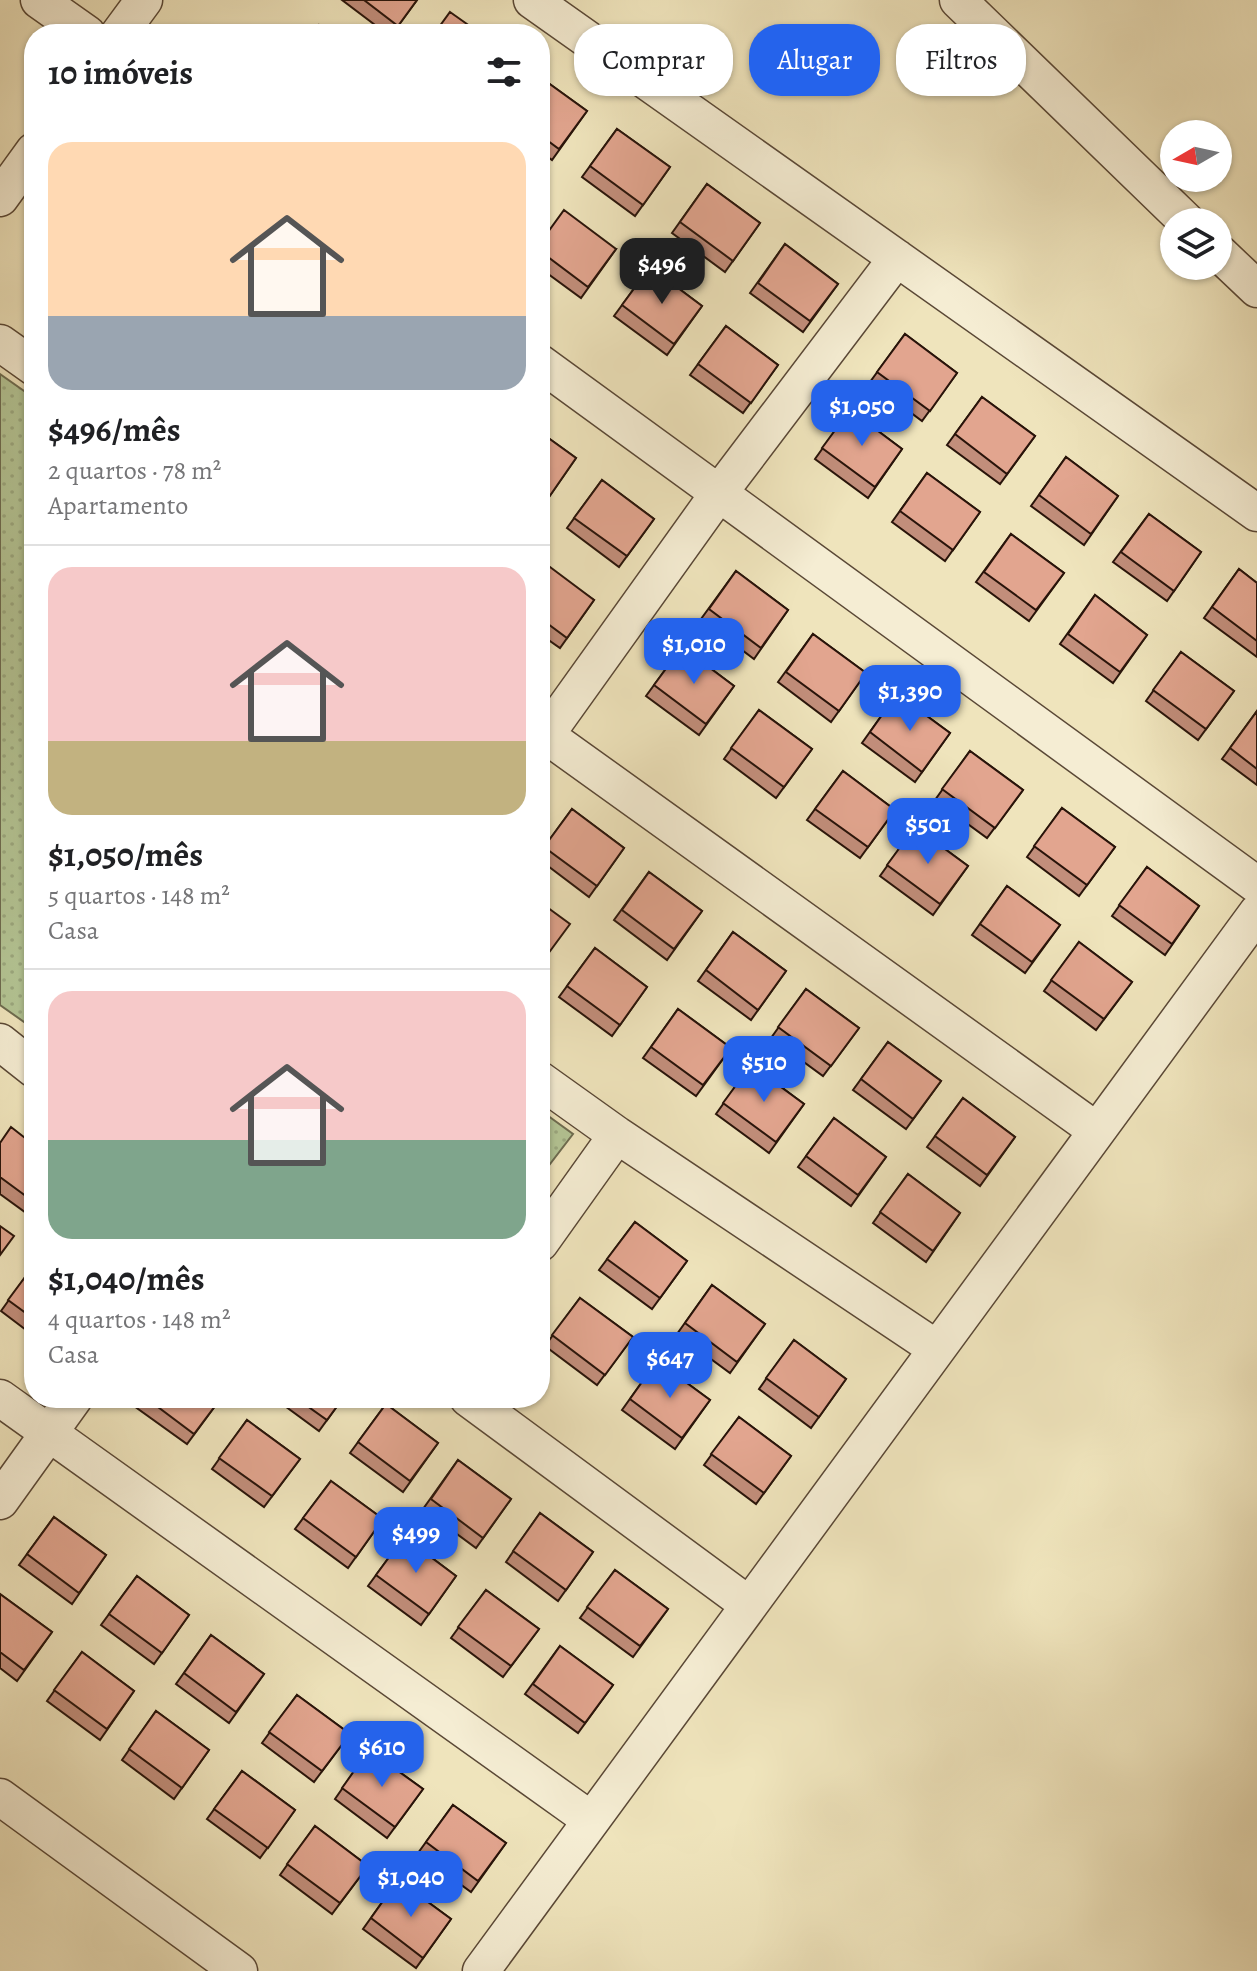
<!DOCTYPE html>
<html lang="pt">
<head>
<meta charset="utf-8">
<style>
  :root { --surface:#fff; --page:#f2f2f2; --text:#202124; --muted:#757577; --line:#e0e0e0; --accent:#2563eb }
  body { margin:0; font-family:Alegreya,serif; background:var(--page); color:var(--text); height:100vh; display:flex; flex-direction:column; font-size:30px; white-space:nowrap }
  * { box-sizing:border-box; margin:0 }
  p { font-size:26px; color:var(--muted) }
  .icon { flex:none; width:44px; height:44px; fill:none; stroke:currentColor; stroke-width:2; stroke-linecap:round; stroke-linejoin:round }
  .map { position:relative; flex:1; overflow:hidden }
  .panel { position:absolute; left:24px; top:24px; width:526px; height:1384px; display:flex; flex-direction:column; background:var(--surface); border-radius:32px; box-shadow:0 2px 6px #0004 }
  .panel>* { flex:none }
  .guide { position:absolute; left:574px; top:24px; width:562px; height:72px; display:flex; gap:16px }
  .needle { width:52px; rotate:261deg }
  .controls { position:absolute; left:1160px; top:120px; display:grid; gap:16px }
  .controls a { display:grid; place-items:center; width:72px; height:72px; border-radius:50%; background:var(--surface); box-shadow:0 2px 6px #0004; font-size:40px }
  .price { position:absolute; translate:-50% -68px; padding:0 18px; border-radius:16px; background:var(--accent); color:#fff; font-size:26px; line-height:52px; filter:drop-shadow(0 2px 4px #0008) }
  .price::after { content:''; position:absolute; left:50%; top:48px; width:24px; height:18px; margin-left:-12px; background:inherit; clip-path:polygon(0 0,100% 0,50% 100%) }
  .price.active { background:#222; color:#fff }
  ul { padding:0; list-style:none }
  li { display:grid; align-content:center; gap:16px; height:424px; padding:0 24px }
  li+li { border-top:2px solid var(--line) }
  li span { display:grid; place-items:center; height:248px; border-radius:24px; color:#555 }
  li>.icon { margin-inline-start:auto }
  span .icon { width:144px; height:144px; fill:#fffc; stroke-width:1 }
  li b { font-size:34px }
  h2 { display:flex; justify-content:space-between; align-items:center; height:96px; padding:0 24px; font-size:34px }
  .pill { padding:0 28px; border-radius:32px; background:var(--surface); box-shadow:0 2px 6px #0004; font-size:28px; line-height:72px }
  .pill.active { background:var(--accent); color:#fff }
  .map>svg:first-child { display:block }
  .grass { fill:url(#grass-dots); stroke:#6e6c50; stroke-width:2 }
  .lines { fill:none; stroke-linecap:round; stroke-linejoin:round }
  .minor-casing { stroke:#5a4836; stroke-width:39 }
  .minor { stroke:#f5edd3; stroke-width:36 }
  .wall { fill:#c28e7b; stroke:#29140a; stroke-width:2 }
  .building { fill:#e2a58f; stroke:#29140a; stroke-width:2 }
</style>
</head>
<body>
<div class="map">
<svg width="1257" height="1971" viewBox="0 0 1257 1971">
  <defs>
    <pattern id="grass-dots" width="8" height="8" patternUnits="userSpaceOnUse" patternTransform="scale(2)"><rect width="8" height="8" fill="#b4c595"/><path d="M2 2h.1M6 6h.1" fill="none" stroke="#9ba87f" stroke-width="1.8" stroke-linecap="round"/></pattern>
  </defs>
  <rect width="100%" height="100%" fill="#efe4bc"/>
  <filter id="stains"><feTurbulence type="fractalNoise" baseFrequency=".0025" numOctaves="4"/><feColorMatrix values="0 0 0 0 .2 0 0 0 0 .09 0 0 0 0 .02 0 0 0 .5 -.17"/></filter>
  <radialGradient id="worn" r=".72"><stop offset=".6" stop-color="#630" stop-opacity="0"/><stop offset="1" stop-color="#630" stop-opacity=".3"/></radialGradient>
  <!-- grass -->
  <path class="grass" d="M 0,374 L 34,398 L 34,1029 L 0,1005 Z
    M 540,1110 L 573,1134 L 540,1177 Z"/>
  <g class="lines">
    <!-- minor casing -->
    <g class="minor-casing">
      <path id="minor" d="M 39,0 L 87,34
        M 532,0 L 1257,513
        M 958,0 L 1187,222
        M 119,34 L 144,0
        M 0,198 L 34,151
        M 1218,252 L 1257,289
        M 0,343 L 34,367
        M 540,363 L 1257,885
        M 540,731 L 1097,1131
        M 540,743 L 719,493 L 897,258
        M 0,1042 L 34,1069
        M 540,1080 L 617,1135 L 937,1349
        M 540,1243 L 617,1135
        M 0,1398 L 591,1820
        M 468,1398 L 749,1605
        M 0,1501 L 74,1398
        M 0,1797 L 239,1971
        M 481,1971 L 1257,913"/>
    </g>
    <!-- minor -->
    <use href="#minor" class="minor"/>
  </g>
  <!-- wall -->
  <path class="wall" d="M 342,0 L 417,0 L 392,34 L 387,34 Z
    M 540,77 L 587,111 L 552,160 L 540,151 Z
    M 617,129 L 670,167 L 635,216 L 582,177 Z
    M 707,184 L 760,223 L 725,272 L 672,233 Z
    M 540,243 L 616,249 L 581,298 L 540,268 Z
    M 785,244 L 838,284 L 803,332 L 750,293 Z
    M 650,267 L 702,306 L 667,355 L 614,316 Z
    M 726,326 L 778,365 L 743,413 L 690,375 Z
    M 905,334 L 957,373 L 922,421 L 870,382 Z
    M 982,397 L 1035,436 L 1000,484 L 947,445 Z
    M 850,410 L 902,449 L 868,498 L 815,459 Z
    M 540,432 L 576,458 L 542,507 L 540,506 Z
    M 1066,457 L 1118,496 L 1084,545 L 1031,506 Z
    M 927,473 L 980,512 L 945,561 L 892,522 Z
    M 602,480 L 654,519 L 619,567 L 567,528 Z
    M 1149,514 L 1201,552 L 1167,601 L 1113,562 Z
    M 1011,534 L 1064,573 L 1029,621 L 976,582 Z
    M 540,563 L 594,600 L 560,648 L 540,634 Z
    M 1239,569 L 1257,583 L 1257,657 L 1204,618 Z
    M 736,571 L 788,610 L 754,659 L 701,619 Z
    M 1095,595 L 1147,635 L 1113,683 L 1060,644 Z
    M 813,634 L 866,673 L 831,722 L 778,682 Z
    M 682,647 L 734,686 L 699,735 L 646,696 Z
    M 1181,652 L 1234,691 L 1198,740 L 1146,701 Z
    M 897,694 L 950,733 L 915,782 L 862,743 Z
    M 759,710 L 812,749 L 776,798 L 724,759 Z
    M 1257,711 L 1257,785 L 1222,759 Z
    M 970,751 L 1023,790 L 987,838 L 935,800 Z
    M 843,771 L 895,810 L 860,858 L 807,820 Z
    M 1062,808 L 1115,847 L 1079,896 L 1027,857 Z
    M 572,809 L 624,848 L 589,897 L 540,860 L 540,853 Z
    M 915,827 L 968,866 L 933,915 L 880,876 Z
    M 1147,867 L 1199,906 L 1165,955 L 1112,916 Z
    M 649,872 L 702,911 L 667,960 L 614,920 Z
    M 1007,886 L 1060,925 L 1025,973 L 972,935 Z
    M 733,932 L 786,971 L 751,1020 L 698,981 Z
    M 1079,942 L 1132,982 L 1096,1030 L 1044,991 Z
    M 595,948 L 647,987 L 612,1036 L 559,997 Z
    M 806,989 L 859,1028 L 823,1076 L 771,1038 Z
    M 678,1009 L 731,1048 L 696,1096 L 643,1058 Z
    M 888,1042 L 941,1081 L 906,1129 L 853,1090 Z
    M 751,1065 L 804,1104 L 769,1153 L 716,1114 Z
    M 963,1098 L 1015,1137 L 980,1186 L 927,1147 Z
    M 834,1118 L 886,1157 L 851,1206 L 798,1167 Z
    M 0,1143 L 34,1145 L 34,1208 L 29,1215 L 0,1194 Z
    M 908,1174 L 960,1213 L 926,1262 L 873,1223 Z
    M 635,1222 L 687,1261 L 652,1309 L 599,1270 Z
    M 34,1265 L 34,1336 L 1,1311 Z
    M 712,1285 L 765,1324 L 730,1373 L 677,1334 Z
    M 580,1298 L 633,1337 L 597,1385 L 545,1346 Z
    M 794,1340 L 846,1379 L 811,1428 L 759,1389 Z
    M 657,1361 L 710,1400 L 675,1449 L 622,1410 Z
    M 140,1398 L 221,1398 L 187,1444 L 134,1406 Z
    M 274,1398 L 343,1398 L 319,1431 Z
    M 386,1404 L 438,1443 L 403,1492 L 350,1453 Z
    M 739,1417 L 791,1456 L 756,1504 L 704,1465 Z
    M 247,1420 L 300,1459 L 264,1507 L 212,1469 Z
    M 458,1460 L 511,1499 L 476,1548 L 423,1509 Z
    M 331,1481 L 383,1519 L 348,1568 L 295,1529 Z
    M 540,1513 L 593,1552 L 558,1601 L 506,1562 Z
    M 54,1517 L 106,1555 L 72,1604 L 19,1565 Z
    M 404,1537 L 456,1576 L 421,1625 L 368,1586 Z
    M 615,1570 L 668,1609 L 633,1657 L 580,1618 Z
    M 137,1576 L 189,1615 L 154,1664 L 101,1625 Z
    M 486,1590 L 539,1629 L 503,1677 L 451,1638 Z
    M 0,1594 L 52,1632 L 17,1681 L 0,1668 Z
    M 211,1635 L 264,1674 L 229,1723 L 176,1684 Z
    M 560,1646 L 613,1685 L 578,1733 L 525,1694 Z
    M 82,1652 L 134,1691 L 100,1740 L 47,1701 Z
    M 297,1695 L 350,1734 L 314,1782 L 262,1743 Z
    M 156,1711 L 209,1750 L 174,1799 L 122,1760 Z
    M 369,1750 L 423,1789 L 387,1838 L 335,1799 Z
    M 242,1771 L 295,1810 L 260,1858 L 207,1819 Z
    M 453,1805 L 506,1843 L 471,1892 L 418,1853 Z
    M 315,1826 L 368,1866 L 332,1914 L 280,1875 Z
    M 398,1880 L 451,1919 L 416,1968 L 363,1929 Z"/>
  <!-- building -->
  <path class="building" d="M 364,0 L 417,0 L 398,26 Z
    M 450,12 L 481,34 L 434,34 Z
    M 319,25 L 331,34 L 312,34 Z
    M 540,77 L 587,111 L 559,149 L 540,135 Z
    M 617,129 L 670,167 L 643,205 L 590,166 Z
    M 707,184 L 760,223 L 733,261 L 680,222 Z
    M 564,210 L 616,249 L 588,287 L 540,251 L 540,243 Z
    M 785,244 L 838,284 L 810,321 L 758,283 Z
    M 650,267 L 702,306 L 674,344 L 622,305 Z
    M 726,326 L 778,365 L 751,403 L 698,364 Z
    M 905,334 L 957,373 L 930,411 L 877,372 Z
    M 982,397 L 1035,436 L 1007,474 L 955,434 Z
    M 850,410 L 902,449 L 875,487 L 822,448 Z
    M 540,432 L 576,458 L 549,497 L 540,490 Z
    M 1066,457 L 1118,496 L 1091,534 L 1039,495 Z
    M 927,473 L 980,512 L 953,550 L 900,511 Z
    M 602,480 L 654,519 L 627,556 L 574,518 Z
    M 1149,514 L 1201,552 L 1174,591 L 1121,552 Z
    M 1011,534 L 1064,573 L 1036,610 L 984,572 Z
    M 542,561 L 594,600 L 567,638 L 540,618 L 540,563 Z
    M 1239,569 L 1257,583 L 1257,641 L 1212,607 Z
    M 736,571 L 788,610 L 761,648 L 709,609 Z
    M 1095,595 L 1147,635 L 1120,672 L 1068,634 Z
    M 813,634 L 866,673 L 839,711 L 786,672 Z
    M 682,647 L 734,686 L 706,724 L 654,685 Z
    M 1181,652 L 1234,691 L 1206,729 L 1153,690 Z
    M 897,694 L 950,733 L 922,772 L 870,732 Z
    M 759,710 L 812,749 L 784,787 L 731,748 Z
    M 1257,711 L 1257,769 L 1230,748 Z
    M 970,751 L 1023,790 L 995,828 L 942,789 Z
    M 843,771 L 895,810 L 868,847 L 815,809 Z
    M 1062,808 L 1115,847 L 1087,885 L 1034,846 Z
    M 572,809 L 624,848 L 597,886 L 544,847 Z
    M 915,827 L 968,866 L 940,904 L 887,865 Z
    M 1147,867 L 1199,906 L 1172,944 L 1119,905 Z
    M 649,872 L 702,911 L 674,949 L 622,910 Z
    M 1007,886 L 1060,925 L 1032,962 L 980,924 Z
    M 540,902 L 570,924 L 542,962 L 540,960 Z
    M 733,932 L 786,971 L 758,1010 L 706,970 Z
    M 1079,942 L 1132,982 L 1104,1019 L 1051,980 Z
    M 595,948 L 647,987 L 620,1025 L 567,986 Z
    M 806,989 L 859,1028 L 831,1066 L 778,1027 Z
    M 678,1009 L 731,1048 L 703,1085 L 651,1047 Z
    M 888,1042 L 941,1081 L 913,1119 L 861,1079 Z
    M 751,1065 L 804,1104 L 776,1142 L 723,1103 Z
    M 963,1098 L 1015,1137 L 987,1175 L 935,1136 Z
    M 834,1118 L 886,1157 L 858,1195 L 806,1156 Z
    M 11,1127 L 34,1145 L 34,1202 L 0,1177 L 0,1143 Z
    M 908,1174 L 960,1213 L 933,1251 L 880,1212 Z
    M 635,1222 L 687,1261 L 660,1298 L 607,1259 Z
    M 0,1226 L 14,1236 L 0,1255 Z
    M 34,1265 L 34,1319 L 8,1300 Z
    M 712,1285 L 765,1324 L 737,1362 L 685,1323 Z
    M 580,1298 L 633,1337 L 605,1375 L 552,1335 Z
    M 794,1340 L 846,1379 L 819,1417 L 766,1378 Z
    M 657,1361 L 710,1400 L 682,1438 L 630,1399 Z
    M 146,1398 L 221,1398 L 194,1434 Z
    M 296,1398 L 343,1398 L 327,1420 Z
    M 386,1404 L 438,1443 L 410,1481 L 358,1442 Z
    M 739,1417 L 791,1456 L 764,1493 L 711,1454 Z
    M 247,1420 L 300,1459 L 272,1496 L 219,1458 Z
    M 458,1460 L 511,1499 L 483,1538 L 431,1499 Z
    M 331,1481 L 383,1519 L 356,1557 L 303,1518 Z
    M 540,1513 L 593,1552 L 566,1590 L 513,1551 Z
    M 54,1517 L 106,1555 L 79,1593 L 27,1554 Z
    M 404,1537 L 456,1576 L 429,1614 L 376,1575 Z
    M 615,1570 L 668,1609 L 640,1646 L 587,1607 Z
    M 137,1576 L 189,1615 L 162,1653 L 109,1614 Z
    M 486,1590 L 539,1629 L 511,1666 L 458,1627 Z
    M 0,1594 L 52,1632 L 24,1670 L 0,1652 Z
    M 211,1635 L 264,1674 L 236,1712 L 184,1673 Z
    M 560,1646 L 613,1685 L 585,1723 L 533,1684 Z
    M 82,1652 L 134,1691 L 107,1729 L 54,1690 Z
    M 297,1695 L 350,1734 L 322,1771 L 269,1732 Z
    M 156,1711 L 209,1750 L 182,1788 L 129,1749 Z
    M 369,1750 L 423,1789 L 395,1827 L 342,1788 Z
    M 242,1771 L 295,1810 L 268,1848 L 214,1809 Z
    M 453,1805 L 506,1843 L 478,1881 L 426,1842 Z
    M 315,1826 L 368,1866 L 340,1903 L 287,1864 Z
    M 398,1880 L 451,1919 L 423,1958 L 371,1918 Z"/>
  <rect width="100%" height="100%" filter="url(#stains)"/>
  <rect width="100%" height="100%" fill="url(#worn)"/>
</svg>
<div class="controls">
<a><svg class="needle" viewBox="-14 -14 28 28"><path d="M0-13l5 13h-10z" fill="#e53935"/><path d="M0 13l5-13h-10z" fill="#757577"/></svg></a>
<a><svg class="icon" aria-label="layers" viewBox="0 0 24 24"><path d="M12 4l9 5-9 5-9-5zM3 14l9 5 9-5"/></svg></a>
</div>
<b class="price active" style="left:662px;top:306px">$496</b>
<b class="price" style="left:862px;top:448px">$1,050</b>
<b class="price" style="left:694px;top:686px">$1,010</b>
<b class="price" style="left:910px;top:733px">$1,390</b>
<b class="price" style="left:928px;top:866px">$501</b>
<b class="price" style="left:764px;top:1104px">$510</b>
<b class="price" style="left:670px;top:1400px">$647</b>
<b class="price" style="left:416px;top:1575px">$499</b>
<b class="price" style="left:382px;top:1789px">$610</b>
<b class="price" style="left:411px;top:1919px">$1,040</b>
<div class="guide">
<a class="pill">Comprar</a>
<a class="pill active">Alugar</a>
<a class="pill">Filtros</a>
</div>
<section class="panel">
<h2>10 imóveis<svg class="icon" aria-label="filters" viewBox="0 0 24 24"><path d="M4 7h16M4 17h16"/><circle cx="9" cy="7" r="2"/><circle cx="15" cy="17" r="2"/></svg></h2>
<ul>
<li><span style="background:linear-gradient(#ffd9b3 70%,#9aa5b1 0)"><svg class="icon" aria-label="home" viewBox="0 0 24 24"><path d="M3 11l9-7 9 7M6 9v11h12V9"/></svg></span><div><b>$496/mês</b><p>2 quartos · 78 m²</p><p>Apartamento</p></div></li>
<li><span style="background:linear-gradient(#f6c9c9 70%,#c2b280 0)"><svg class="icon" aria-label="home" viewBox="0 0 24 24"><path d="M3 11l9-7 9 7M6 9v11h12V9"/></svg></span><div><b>$1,050/mês</b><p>5 quartos · 148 m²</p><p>Casa</p></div></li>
<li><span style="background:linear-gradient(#f6c9c9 60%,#7fa58c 0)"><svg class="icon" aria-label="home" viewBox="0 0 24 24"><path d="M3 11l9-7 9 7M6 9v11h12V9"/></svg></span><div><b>$1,040/mês</b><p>4 quartos · 148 m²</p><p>Casa</p></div></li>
</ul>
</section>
</div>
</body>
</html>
